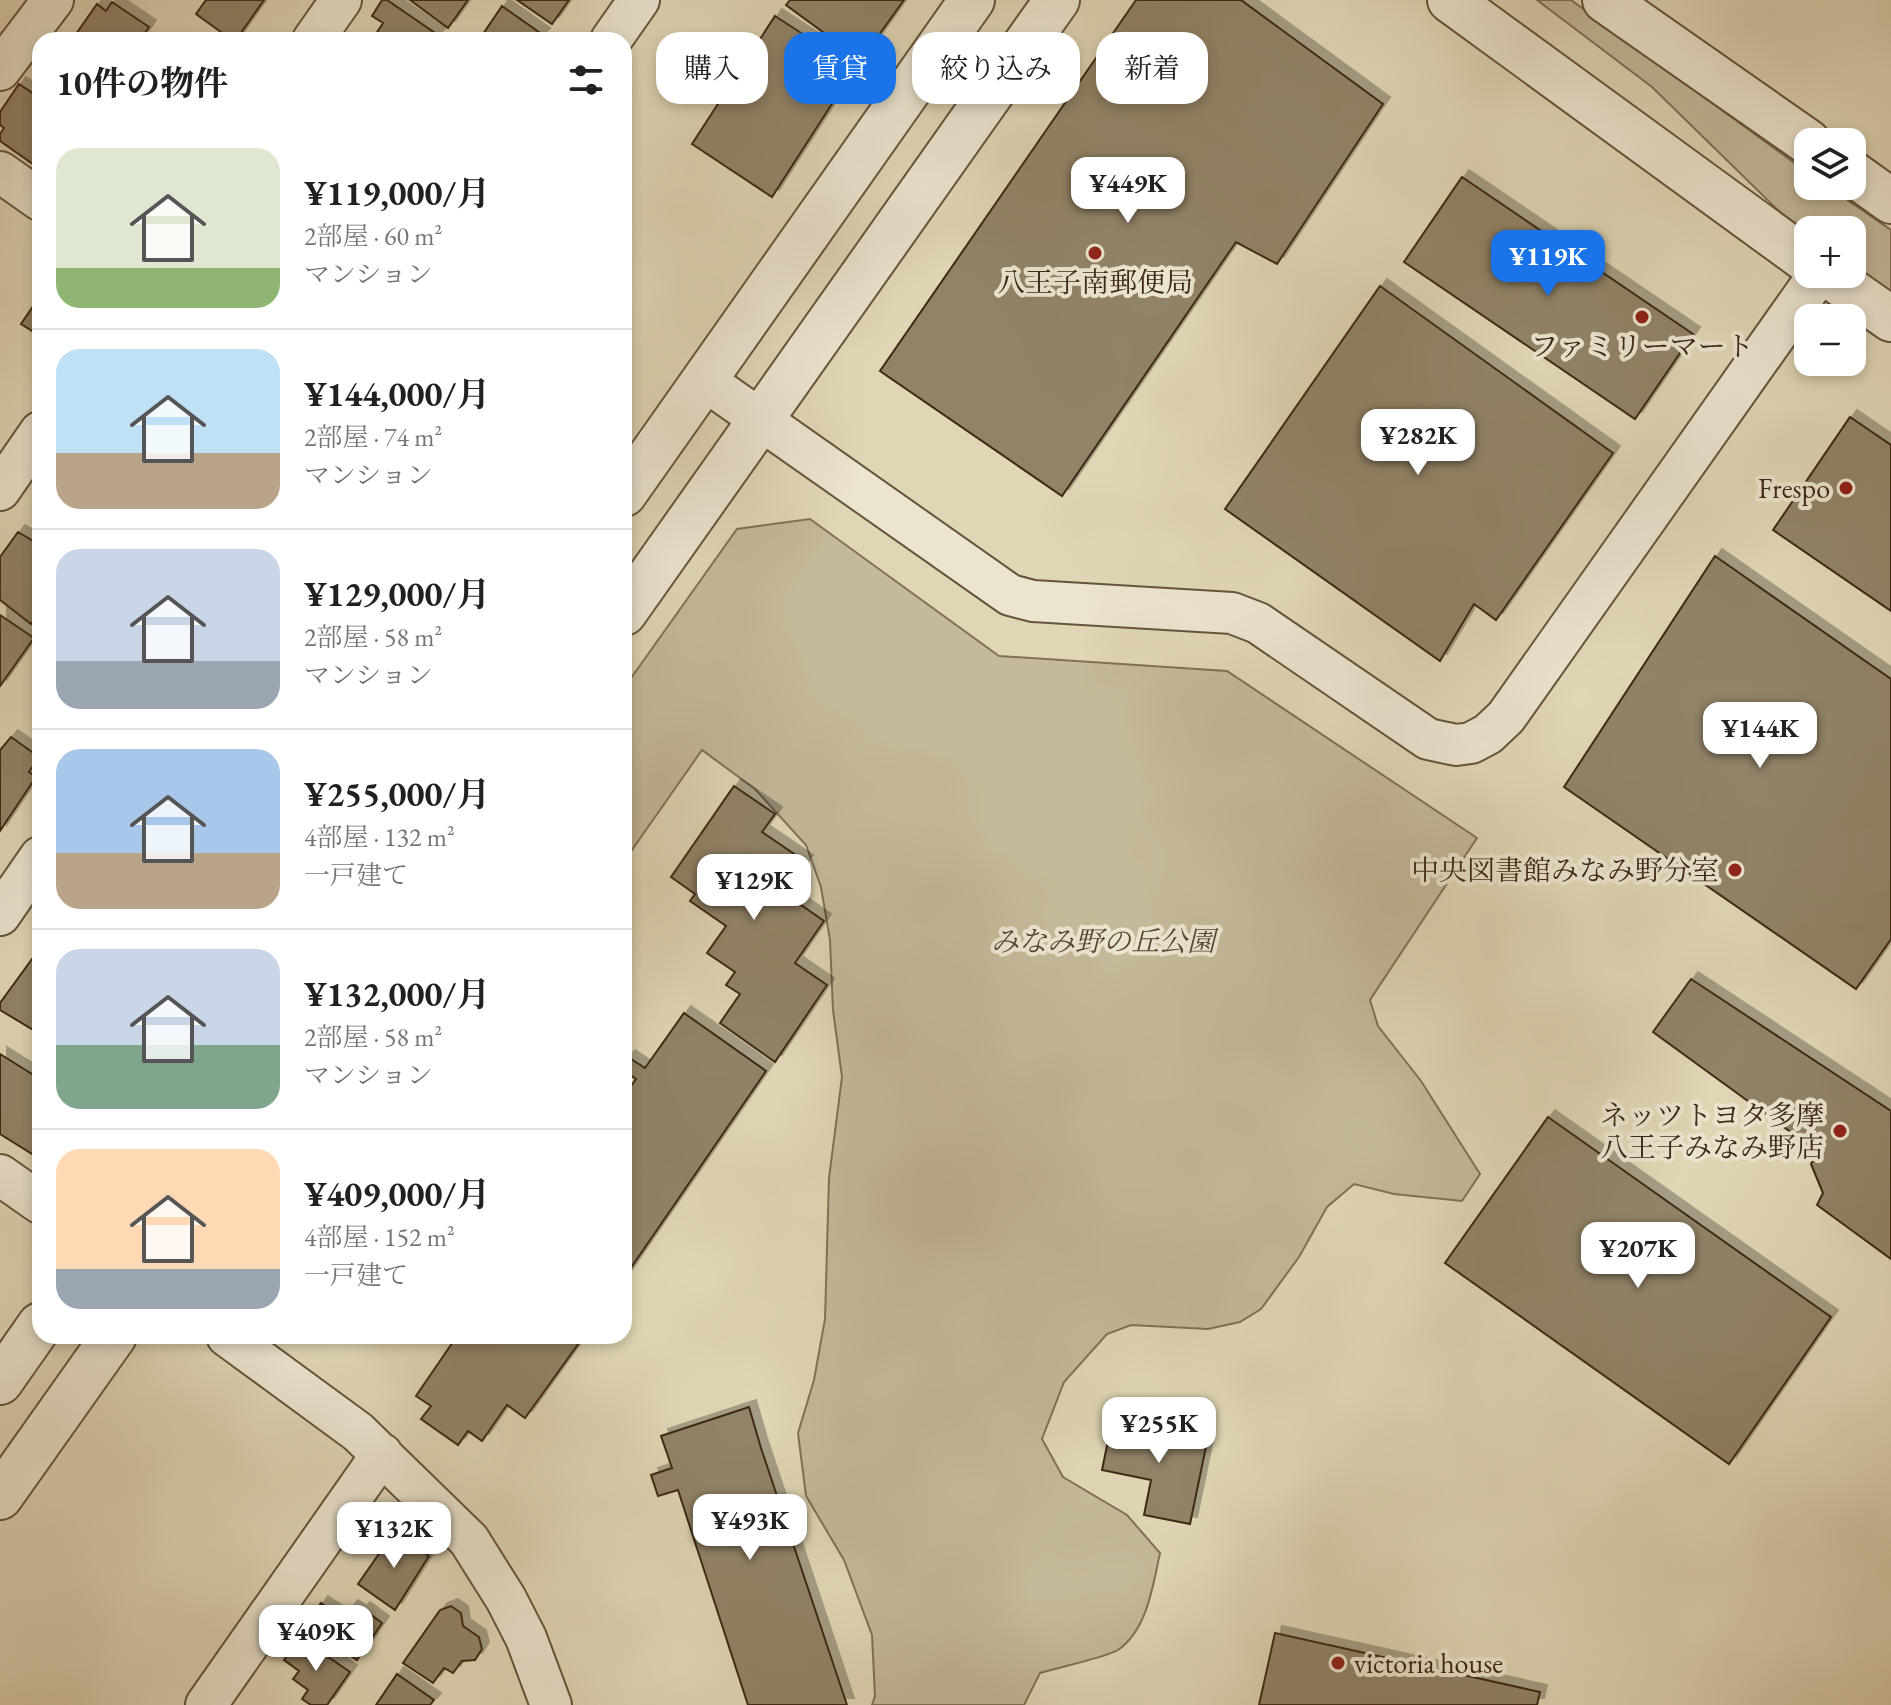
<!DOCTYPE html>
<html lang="ja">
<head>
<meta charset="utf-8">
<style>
  :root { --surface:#fff; --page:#f6f6f6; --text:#202124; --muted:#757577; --line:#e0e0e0; --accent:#1a73e8 }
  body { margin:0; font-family:"EB Garamond","Noto Serif JP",serif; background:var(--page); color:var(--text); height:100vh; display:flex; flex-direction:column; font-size:30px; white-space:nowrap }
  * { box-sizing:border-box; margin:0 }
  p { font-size:26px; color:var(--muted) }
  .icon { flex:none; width:44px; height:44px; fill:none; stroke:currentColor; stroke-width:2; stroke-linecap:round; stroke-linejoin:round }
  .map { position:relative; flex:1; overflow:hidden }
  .side { position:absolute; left:32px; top:32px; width:600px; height:1312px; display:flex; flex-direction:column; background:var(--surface); border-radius:24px; box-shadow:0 4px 12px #0003 }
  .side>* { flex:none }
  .banner { position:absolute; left:656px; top:32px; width:760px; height:72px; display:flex; gap:16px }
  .tools { position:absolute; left:1794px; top:128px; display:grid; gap:16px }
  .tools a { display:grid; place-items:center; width:72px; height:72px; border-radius:16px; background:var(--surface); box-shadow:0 4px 12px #0003; font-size:40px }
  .price { position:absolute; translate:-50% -68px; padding:0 18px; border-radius:16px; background:#fff; color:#222; font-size:26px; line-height:52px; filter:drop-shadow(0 2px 4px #0008) }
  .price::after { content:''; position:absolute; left:50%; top:48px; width:24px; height:18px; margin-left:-12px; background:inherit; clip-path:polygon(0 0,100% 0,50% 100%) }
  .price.active { background:var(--accent); color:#fff }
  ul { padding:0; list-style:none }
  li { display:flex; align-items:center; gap:24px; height:200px; padding:0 24px }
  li+li { border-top:2px solid var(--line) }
  li span { display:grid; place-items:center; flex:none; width:224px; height:160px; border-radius:24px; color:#555 }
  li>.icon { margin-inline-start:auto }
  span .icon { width:96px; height:96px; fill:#fffc; stroke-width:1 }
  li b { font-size:34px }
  h2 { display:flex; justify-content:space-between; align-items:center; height:96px; padding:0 24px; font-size:34px }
  .chip { padding:0 28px; border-radius:24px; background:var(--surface); box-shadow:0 4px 12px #0003; font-size:28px; line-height:72px }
  .chip.active { background:var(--accent); color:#fff }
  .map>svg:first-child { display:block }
  .green { fill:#c4b99a; stroke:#807158; stroke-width:2 }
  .building { fill:#918368; stroke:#3c2915; stroke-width:2; filter:url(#shadow) }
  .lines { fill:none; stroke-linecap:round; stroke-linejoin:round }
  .minor-casing { stroke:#65543d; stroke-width:44 }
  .tertiary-casing { stroke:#65543d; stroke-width:48 }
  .minor { stroke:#ebe4cf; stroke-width:40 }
  .tertiary { stroke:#ebe4cf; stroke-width:44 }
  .poi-dot { fill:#8f2418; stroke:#ebe4cf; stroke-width:3 }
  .labels { text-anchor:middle; stroke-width:8; stroke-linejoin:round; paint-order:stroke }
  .poi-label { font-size:28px; fill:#3c2915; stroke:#ebe4cf; text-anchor:end }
  .park-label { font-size:28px; font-style:italic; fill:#574630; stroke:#ebe4cf }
</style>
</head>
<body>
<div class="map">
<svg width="1891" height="1705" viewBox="0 0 1891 1705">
  <defs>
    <filter id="shadow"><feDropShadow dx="7" dy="-7" stdDeviation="0" flood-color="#0004"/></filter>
  </defs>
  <rect width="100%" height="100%" fill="#e0d6b5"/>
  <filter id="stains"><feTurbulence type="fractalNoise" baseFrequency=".0025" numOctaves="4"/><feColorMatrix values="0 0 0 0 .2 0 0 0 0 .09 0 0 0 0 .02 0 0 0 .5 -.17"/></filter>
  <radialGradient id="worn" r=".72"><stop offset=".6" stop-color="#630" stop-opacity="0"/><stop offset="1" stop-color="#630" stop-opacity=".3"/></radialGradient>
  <!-- green -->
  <path class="green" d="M 1537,0 L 1571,0 L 1808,173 L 1808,186 L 1827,186 L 1891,230 L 1891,292 L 1852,264 L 1852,230 L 1808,230 L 1808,232 L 1782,214 L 1652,87 Z
    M 810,519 L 999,656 L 1227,671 L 1477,838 L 1370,1000 L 1378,1026 L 1421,1081 L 1480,1174 L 1462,1201 L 1394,1194 L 1354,1184 L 1327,1207 L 1299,1257 L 1261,1309 L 1240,1322 L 1208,1329 L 1131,1325 L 1107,1334 L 1064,1382 L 1042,1439 L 1063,1477 L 1127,1515 L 1160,1553 C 1153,1584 1148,1629 1118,1650 C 1107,1657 1056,1668 1040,1673 L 1024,1705 L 872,1705 L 875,1696 L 872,1635 L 844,1560 L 806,1496 L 798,1433 L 814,1380 L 825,1319 L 829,1178 L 842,1077 L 833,1010 L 830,940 L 821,887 L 806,845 L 755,789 L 702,750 L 627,857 L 624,855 L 624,688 L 737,529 Z"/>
  <!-- building -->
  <path class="building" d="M 206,0 L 264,0 L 236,40 L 232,40 L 196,14 Z
    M 382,0 L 387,0 L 438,35 L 434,40 L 372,40 L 383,23 L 372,16 Z
    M 410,0 L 468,0 L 448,28 Z
    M 517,0 L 569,0 L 552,24 Z
    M 790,0 L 904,0 L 861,60 L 786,5 Z
    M 1136,0 L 1241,0 L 1383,104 L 1277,264 L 1236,242 L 1062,496 L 880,371 Z
    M 112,2 L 149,27 L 140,40 L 84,40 L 76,34 L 97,4 L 106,11 Z
    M 502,6 L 543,35 L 539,40 L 479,40 Z
    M 775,16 L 855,68 L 772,197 L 692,144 Z
    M 19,84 L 40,98 L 40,169 L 0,141 L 0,134 L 4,128 L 0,125 L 0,112 Z
    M 1462,177 L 1693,334 L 1635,419 L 1404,262 Z
    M 1380,286 L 1613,453 L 1496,620 L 1474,604 L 1440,661 L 1225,509 Z
    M 40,296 L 40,336 L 21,324 Z
    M 1850,417 L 1891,445 L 1891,611 L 1773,530 Z
    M 18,532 L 40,545 L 40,610 L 31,624 L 0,600 L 0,557 Z
    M 1715,556 L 1891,679 L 1891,939 L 1856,989 L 1564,787 Z
    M 0,615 L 34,638 L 0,686 Z
    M 11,737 L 39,757 L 29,772 L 36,777 L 0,831 L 0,750 Z
    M 734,786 L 775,814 L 762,832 L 806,862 L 784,893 L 824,921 L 795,963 L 827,985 L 775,1062 L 720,1023 L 740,994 L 726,985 L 735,972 L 707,953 L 726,926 L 690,901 L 695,894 L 671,877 Z
    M 40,948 L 40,1034 L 0,1010 L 0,1003 Z
    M 1691,979 L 1891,1111 L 1891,1259 L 1817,1205 L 1823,1193 L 1811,1164 L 1818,1152 L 1653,1032 Z
    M 684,1013 L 766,1071 L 624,1278 L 624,1096 L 636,1079 L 624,1071 L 624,1062 L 628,1057 L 645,1068 Z
    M 0,1054 L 40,1079 L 40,1159 L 0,1134 Z
    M 1548,1117 L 1831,1317 L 1729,1464 L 1445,1263 Z
    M 457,1336 L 584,1336 L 525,1418 L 507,1405 L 482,1441 L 468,1431 L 458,1445 L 421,1419 L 431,1406 L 416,1396 Z
    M 749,1407 L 761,1448 L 847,1705 L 748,1705 L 678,1490 L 658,1496 L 651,1475 L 672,1468 L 661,1436 Z
    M 1113,1417 L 1208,1437 L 1190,1524 L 1144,1515 L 1151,1480 L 1102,1470 Z
    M 390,1529 L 429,1556 L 395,1610 L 358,1584 L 383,1548 L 380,1546 Z
    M 321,1603 L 343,1618 L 351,1607 L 360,1613 L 363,1609 L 382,1623 L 357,1660 L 336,1646 L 338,1642 L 329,1636 L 327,1640 L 306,1625 Z
    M 451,1606 L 461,1613 L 463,1626 L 479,1637 L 482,1649 L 475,1660 L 462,1661 L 453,1673 L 444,1668 L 433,1683 L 403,1663 L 440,1610 Z
    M 1275,1633 L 1540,1692 L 1537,1705 L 1259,1705 Z
    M 301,1638 L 350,1672 L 327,1705 L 311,1705 L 302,1699 L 308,1690 L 293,1679 L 299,1671 L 284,1660 Z
    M 397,1674 L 434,1700 L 430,1705 L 376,1705 Z"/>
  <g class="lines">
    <!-- minor casing -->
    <g class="minor-casing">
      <path id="minor" d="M 313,40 L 341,0
        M 611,40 L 639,0
        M 0,70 L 53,0
        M 0,172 L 40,200
        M 704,380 L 1010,595 L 1033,601 L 1232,613 L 1258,623 L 1428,739 L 1456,745 L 1471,743 L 1488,734 L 1506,717 L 1819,274
        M 0,490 L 40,432
        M 0,915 L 40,857
        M 0,1175 L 40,1203
        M 227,1336 L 358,1432 L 469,1540 L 506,1599 L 526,1638 L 551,1705
        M 206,1705 L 382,1454"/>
    </g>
    <!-- tertiary casing -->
    <g class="tertiary-casing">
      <path id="tertiary" d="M 1450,0 L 1808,261
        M 1605,0 L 1808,142
        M 1852,173 L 1891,201
        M 1827,274 L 1891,319
        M 624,494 L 972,0
        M 624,613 L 1057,0
        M 0,1382 L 40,1325
        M 0,1497 L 114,1336"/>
    </g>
    <!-- minor -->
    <use href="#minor" class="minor"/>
    <!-- tertiary -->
    <use href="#tertiary" class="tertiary"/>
  </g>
  <!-- markers -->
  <g class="poi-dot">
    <circle cx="1095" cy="253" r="8"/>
    <circle cx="1642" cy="317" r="8"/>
    <circle cx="1846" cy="488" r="8"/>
    <circle cx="1735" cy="870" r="8"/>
    <circle cx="1840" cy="1131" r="8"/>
    <circle cx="1338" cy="1663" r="8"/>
  </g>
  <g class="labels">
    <!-- poi labels -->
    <g class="poi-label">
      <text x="1095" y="292" text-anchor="middle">八王子南郵便局</text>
      <text x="1642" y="356" text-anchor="middle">ファミリーマート</text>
      <text x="1830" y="498">Frespo</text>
      <text x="1719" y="880">中央図書館みなみ野分室</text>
      <text x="1824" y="1125">ネッツトヨタ多摩<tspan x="1824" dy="32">八王子みなみ野店</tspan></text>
      <text x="1354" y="1673" text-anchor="start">victoria house</text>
    </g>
    <!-- park labels -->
    <g class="park-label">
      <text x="1103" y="951">みなみ野の丘公園</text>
    </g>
  </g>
  <rect width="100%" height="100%" filter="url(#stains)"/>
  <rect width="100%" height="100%" fill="url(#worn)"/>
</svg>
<div class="tools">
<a><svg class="icon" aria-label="layers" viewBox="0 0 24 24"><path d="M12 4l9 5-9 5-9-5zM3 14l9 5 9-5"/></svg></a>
<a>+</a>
<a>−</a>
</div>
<b class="price" style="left:1128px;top:225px">¥449K</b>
<b class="price active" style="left:1548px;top:298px">¥119K</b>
<b class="price" style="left:1418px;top:477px">¥282K</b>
<b class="price" style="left:1760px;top:770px">¥144K</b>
<b class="price" style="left:754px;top:922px">¥129K</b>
<b class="price" style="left:1638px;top:1290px">¥207K</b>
<b class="price" style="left:1159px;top:1465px">¥255K</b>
<b class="price" style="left:750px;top:1562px">¥493K</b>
<b class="price" style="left:394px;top:1570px">¥132K</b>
<b class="price" style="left:316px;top:1673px">¥409K</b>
<div class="banner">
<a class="chip">購入</a>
<a class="chip active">賃貸</a>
<a class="chip">絞り込み</a>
<a class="chip">新着</a>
</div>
<section class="side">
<h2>10件の物件<svg class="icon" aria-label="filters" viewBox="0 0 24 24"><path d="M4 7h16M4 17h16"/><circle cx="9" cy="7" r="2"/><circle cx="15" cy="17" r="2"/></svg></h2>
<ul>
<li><span style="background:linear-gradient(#dfe7d0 75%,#8fb573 0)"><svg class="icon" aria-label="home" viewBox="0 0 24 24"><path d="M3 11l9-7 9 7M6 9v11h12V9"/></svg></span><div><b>¥119,000/月</b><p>2部屋 · 60 m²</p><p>マンション</p></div></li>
<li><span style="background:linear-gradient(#bfe0f5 65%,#b9a48a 0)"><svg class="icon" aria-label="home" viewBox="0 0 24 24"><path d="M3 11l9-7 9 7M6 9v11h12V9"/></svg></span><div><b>¥144,000/月</b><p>2部屋 · 74 m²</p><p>マンション</p></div></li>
<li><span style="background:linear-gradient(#c9d6e8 70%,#9aa5b1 0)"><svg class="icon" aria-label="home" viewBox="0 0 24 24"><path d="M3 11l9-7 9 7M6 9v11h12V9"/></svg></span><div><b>¥129,000/月</b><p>2部屋 · 58 m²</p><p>マンション</p></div></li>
<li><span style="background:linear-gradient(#a9c7e8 65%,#b9a48a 0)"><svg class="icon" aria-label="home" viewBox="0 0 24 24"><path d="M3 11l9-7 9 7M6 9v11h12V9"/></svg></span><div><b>¥255,000/月</b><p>4部屋 · 132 m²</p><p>一戸建て</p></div></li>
<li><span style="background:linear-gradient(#c9d6e8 60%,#7fa58c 0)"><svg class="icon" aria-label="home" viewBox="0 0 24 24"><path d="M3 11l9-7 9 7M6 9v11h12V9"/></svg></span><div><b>¥132,000/月</b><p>2部屋 · 58 m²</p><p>マンション</p></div></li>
<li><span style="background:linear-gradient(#ffd9b3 75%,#9aa5b1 0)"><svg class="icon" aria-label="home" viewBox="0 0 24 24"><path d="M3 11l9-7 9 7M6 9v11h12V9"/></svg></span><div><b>¥409,000/月</b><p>4部屋 · 152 m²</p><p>一戸建て</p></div></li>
</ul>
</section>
</div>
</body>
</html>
